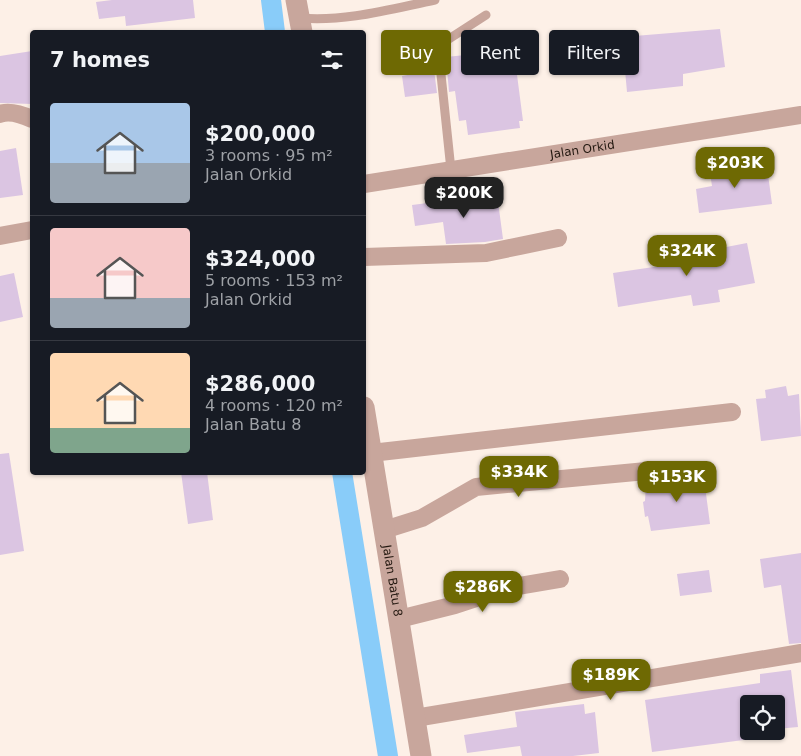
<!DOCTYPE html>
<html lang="en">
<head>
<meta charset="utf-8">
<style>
  :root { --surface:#171b24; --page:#242831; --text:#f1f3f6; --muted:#9ea1a6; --line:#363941; --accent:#6e6903 }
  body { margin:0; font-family:"DejaVu Sans",sans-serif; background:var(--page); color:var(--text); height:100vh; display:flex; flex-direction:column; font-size:19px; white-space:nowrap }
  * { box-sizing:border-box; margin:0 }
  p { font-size:16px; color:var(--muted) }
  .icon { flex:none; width:28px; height:28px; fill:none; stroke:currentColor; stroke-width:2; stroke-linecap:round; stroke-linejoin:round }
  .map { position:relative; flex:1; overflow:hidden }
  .drawer { position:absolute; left:30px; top:30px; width:336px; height:445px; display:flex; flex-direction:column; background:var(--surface); border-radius:5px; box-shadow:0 1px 4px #0004 }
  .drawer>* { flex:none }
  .guide { position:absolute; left:381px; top:30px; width:344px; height:45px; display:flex; gap:10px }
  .fabs { position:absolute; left:740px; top:695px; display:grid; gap:10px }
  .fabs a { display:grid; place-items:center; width:45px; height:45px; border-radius:5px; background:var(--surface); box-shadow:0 1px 4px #0004; font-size:25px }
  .price { position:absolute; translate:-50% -42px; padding:0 11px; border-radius:10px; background:var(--accent); color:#fff; font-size:16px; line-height:32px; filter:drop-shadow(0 1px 2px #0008) }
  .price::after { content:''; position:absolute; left:50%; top:30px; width:15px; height:11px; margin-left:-8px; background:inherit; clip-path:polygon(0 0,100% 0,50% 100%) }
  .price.current { background:#222; color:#fff }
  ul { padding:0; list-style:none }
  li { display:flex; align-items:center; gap:15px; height:125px; padding:0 20px }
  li+li { border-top:1px solid var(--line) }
  li span { display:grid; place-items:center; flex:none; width:140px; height:100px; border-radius:5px; color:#555 }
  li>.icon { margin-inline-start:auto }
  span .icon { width:60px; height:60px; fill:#fffc; stroke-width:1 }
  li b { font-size:21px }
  h2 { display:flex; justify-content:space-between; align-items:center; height:60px; padding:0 20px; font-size:21px }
  .pill { padding:0 18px; border-radius:5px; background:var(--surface); box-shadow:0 1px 4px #0004; font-size:18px; line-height:45px }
  .pill.current { background:var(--accent); color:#fff }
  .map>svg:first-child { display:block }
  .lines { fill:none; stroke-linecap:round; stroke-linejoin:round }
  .canal { stroke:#89ccf9; stroke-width:20 }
  .building { fill:#dbc5e2 }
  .service { stroke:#c8a69c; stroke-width:9 }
  .minor { stroke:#c8a69c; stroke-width:18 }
  .tertiary { stroke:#c8a69c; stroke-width:21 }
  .labels { text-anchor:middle; stroke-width:5; stroke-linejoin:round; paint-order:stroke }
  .street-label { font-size:12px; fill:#241911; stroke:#fdf0e7 }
</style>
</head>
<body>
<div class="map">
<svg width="801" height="756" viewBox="0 0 801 756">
  <rect width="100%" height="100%" fill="#fdf0e7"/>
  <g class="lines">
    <!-- canal -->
    <path class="canal" d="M 271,0 L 275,32
      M 342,472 L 388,756"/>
  </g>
  <!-- building -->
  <path class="building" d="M 112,0 L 193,0 L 195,18 L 126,26 L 125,16 L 99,19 L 96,2 Z
    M 720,29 L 725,67 L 683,74 L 683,86 L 627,92 L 622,37 Z
    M 404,44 L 407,62 L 392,65 L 389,47 Z
    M 32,51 L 32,104 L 0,103 L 0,56 Z
    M 475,54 L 477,68 L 513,56 L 516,67 L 523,121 L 519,121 L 520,128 L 468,135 L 466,120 L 459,121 L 455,91 L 449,92 L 446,57 Z
    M 434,70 L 437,93 L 405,97 L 402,76 Z
    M 16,148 L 23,195 L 0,198 L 0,151 Z
    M 740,160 L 741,170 L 767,167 L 772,204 L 699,213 L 696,189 L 712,186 L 710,173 L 725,171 L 724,162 Z
    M 497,194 L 503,239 L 485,242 L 446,244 L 443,222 L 415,226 L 412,205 Z
    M 747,243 L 755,283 L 718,290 L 720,302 L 693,306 L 691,295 L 618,307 L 613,273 L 667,265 L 666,253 L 690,250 L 690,254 Z
    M 14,273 L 23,317 L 0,322 L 0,276 Z
    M 786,386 L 788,396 L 799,394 L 801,436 L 761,441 L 756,399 L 766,398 L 765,390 Z
    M 9,453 L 24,551 L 0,555 L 0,454 Z
    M 703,471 L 710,524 L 651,531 L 648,516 L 645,517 L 643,502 L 645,501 L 646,483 L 679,479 L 679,474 Z
    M 181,472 L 207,472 L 213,520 L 188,524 Z
    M 801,553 L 801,643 L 789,644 L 781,585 L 764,588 L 760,559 Z
    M 709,570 L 712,592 L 680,596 L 677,574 Z
    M 791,670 L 798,727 L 776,729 L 776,704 L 749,704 L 749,731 L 759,731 L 750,732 L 751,739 L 652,752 L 645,700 L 760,683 L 760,674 Z
    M 584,704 L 585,714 L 595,712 L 599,753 L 573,756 L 522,756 L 520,746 L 467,753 L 464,735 L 517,727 L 515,712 Z"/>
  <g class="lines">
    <!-- service -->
    <path class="service" d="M 300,18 C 345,22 391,9 435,0
      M 451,170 L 438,46 L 486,15"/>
    <!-- minor -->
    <g class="minor">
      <path d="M 0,114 C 10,110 23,115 32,119"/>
      <path id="s1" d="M 364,184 L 801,115"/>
      <path d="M 0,236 L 32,230"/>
      <path d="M 364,257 L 486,253 L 558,238"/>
      <path d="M 371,453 L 732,412"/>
      <path d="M 384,530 L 422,518 L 476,487 L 657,470"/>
      <path d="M 399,619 L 455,605 L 507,588 L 560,579"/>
      <path d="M 415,718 L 801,653"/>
    </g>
    <!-- tertiary -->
    <g class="tertiary">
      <path d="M 296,0 L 302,32"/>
      <path id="s2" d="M 364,407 L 421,756"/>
    </g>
  </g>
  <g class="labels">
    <!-- street labels -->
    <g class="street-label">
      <text dy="4" stroke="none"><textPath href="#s1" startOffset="221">Jalan Orkid</textPath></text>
      <text dy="4" stroke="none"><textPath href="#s2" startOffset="176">Jalan Batu 8</textPath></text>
    </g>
  </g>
</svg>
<div class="fabs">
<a><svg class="icon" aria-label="locate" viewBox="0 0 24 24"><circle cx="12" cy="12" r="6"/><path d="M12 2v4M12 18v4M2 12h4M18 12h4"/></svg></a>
</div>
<b class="price" style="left:735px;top:189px">$203K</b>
<b class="price current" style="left:464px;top:219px">$200K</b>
<b class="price" style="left:687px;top:277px">$324K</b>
<b class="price" style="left:519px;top:498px">$334K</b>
<b class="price" style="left:677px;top:503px">$153K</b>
<b class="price" style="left:483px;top:613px">$286K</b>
<b class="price" style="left:611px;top:701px">$189K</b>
<div class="guide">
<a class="pill current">Buy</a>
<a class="pill">Rent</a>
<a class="pill">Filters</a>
</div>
<section class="drawer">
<h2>7 homes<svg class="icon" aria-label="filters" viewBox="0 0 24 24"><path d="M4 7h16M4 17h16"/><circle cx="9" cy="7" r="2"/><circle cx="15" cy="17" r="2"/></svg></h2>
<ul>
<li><span style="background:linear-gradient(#a9c7e8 60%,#9aa5b1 0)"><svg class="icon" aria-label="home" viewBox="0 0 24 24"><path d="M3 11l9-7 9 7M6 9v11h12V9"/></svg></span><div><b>$200,000</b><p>3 rooms · 95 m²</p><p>Jalan Orkid</p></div></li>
<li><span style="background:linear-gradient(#f6c9c9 70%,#9aa5b1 0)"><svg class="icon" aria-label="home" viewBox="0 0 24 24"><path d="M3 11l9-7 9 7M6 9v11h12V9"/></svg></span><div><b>$324,000</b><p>5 rooms · 153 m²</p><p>Jalan Orkid</p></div></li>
<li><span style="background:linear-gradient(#ffd9b3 75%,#7fa58c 0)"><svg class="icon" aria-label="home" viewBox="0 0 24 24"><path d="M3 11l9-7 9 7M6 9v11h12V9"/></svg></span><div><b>$286,000</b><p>4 rooms · 120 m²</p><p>Jalan Batu 8</p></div></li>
</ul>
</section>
</div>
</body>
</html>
